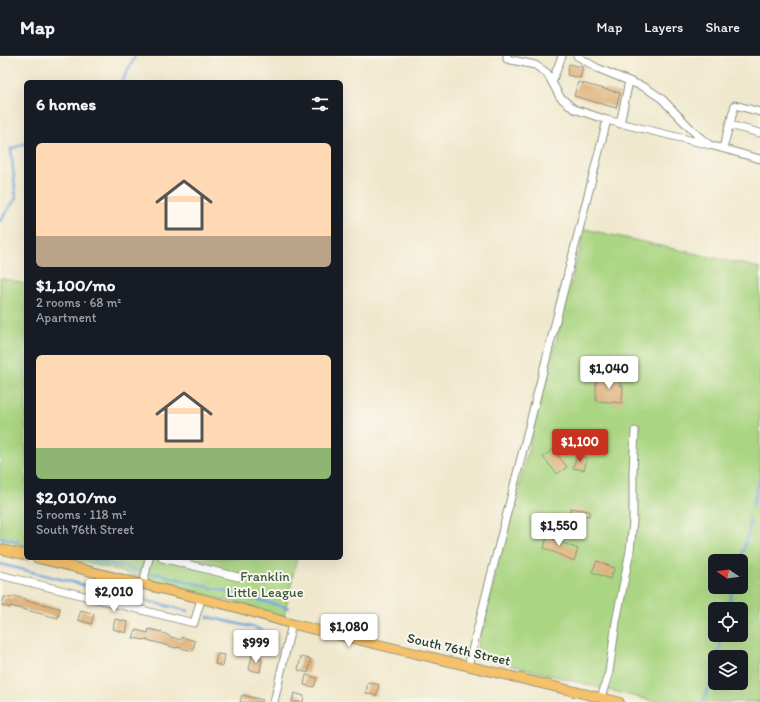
<!DOCTYPE html>
<html lang="en">
<head>
<meta charset="utf-8">
<style>
  :root { --surface:#171b24; --page:#20242c; --text:#f1f3f6; --muted:#9ea1a6; --line:#363941; --accent:#c8321e }
  body { margin:0; font-family:Itim,sans-serif; background:var(--page); color:var(--text); height:100vh; display:flex; flex-direction:column; font-size:15px; white-space:nowrap }
  * { box-sizing:border-box; margin:0 }
  p { font-size:13px; color:var(--muted) }
  .icon { flex:none; width:22px; height:22px; fill:none; stroke:currentColor; stroke-width:2; stroke-linecap:round; stroke-linejoin:round }
  .map { position:relative; flex:1; overflow:hidden }
  .details { position:absolute; left:24px; top:24px; width:319px; height:480px; display:flex; flex-direction:column; background:var(--surface); border-radius:6px; box-shadow:0 4px 16px #0002 }
  .details>* { flex:none }
  .needle { width:26px; rotate:283deg }
  .tools { position:absolute; left:708px; top:498px; display:grid; gap:8px }
  .tools a { display:grid; place-items:center; width:40px; height:40px; border-radius:6px; background:var(--surface); box-shadow:0 4px 16px #0002; font-size:20px }
  .price { position:absolute; translate:-50% -34px; padding:0 9px; border-radius:4px; background:#fff; color:#222; font-size:13px; line-height:26px; filter:drop-shadow(0 1px 2px #0008) }
  .price::after { content:''; position:absolute; left:50%; top:24px; width:12px; height:9px; margin-left:-6px; background:inherit; clip-path:polygon(0 0,100% 0,50% 100%) }
  .price.current { background:var(--accent); color:#fff }
  ul { padding:0; list-style:none }
  li { display:grid; align-content:center; gap:8px; height:212px; padding:0 12px }
  li span { display:grid; place-items:center; height:124px; border-radius:6px; color:#555 }
  li>.icon { margin-inline-start:auto }
  span .icon { width:72px; height:72px; fill:#fffc; stroke-width:1 }
  li b { font-size:17px }
  h2 { display:flex; justify-content:space-between; align-items:center; height:48px; padding:0 12px; font-size:17px }
  header { display:flex; align-items:center; gap:24px; box-sizing:border-box; height:56px; padding:0 20px; background:var(--surface); border-bottom:1px solid var(--line) }
  header strong { font-size:19px }
  nav { display:flex; gap:22px; margin-inline-start:auto; font-size:14px }
  .map>svg:first-child { display:block }
  .green { fill:#aad582; stroke:#64895b; fill-rule:evenodd }
  .lines { fill:none; stroke-linecap:round; stroke-linejoin:round }
  .stream { stroke:#73a4de; stroke-width:2.5 }
  .building { fill:#dfb47f }
  .minor-casing { stroke:#889280; stroke-width:9 }
  .major-casing { stroke:#889280; stroke-width:11 }
  .minor { stroke:#fff; stroke-width:7 }
  .major { stroke:#f5c16b; stroke-width:9 }
  .labels { text-anchor:middle; stroke-width:4; stroke-linejoin:round; paint-order:stroke }
  .park-label { font-size:14px; fill:#3b5b44; stroke:#fbf7ec }
  .street-label { font-size:14px; fill:#1f3d34; stroke:#fbf7ec }
</style>
</head>
<body>
<header>
<strong>Map</strong>
<nav><a>Map</a><a>Layers</a><a>Share</a></nav>
</header>
<div class="map">
<svg width="760" height="646" viewBox="0 0 760 646">
  <rect width="100%" height="100%" fill="#fbf7ec"/>
  <filter id="ink" filterUnits="userSpaceOnUse"><feTurbulence type="fractalNoise" baseFrequency=".025" numOctaves="2"/><feDisplacementMap in="SourceGraphic" scale="8" xChannelSelector="R" yChannelSelector="G"/><feConvolveMatrix kernelMatrix="1 2 1 2 8 2 1 2 1" color-interpolation-filters="sRGB"/></filter>
  <filter id="wash" filterUnits="userSpaceOnUse"><feTurbulence type="fractalNoise" baseFrequency=".012" numOctaves="4" result="noise"/><feDisplacementMap in="SourceGraphic" scale="16" xChannelSelector="R" yChannelSelector="G"/><feGaussianBlur stdDeviation="0.9" result="paint"/><feColorMatrix in="noise" values="0 0 0 0 0 0 0 0 0 0 0 0 0 0 0 0 0 1.4 0 .05"/><feComposite in="paint" operator="in"/></filter>
  <g filter="url(#wash)">
    <rect width="100%" height="100%" fill="#f0e8cd"/>
    <!-- green -->
    <path class="green" d="M 585,173 L 760,212 L 760,646 L 656,646 L 475,600 ZM 715,505 L 741,505 L 741,531 L 715,531 ZM 715,553 L 741,553 L 741,579 L 715,579 ZM 715,601 L 741,601 L 741,627 L 715,627 Z
      M 0,222 L 26,228 L 26,490 L 0,483 Z
      M 71,502 L 297,502 L 284,560 Z"/>
    <g class="lines">
      <!-- stream -->
      <path class="stream" d="M 122,26 L 135,0
        M 0,165 L 16,142 L 11,93 L 26,87
        M 753,450 L 760,420
        M 0,481 L 18,485
        M 87,502 L 140,515
        M 740,505 L 749,475 L 750,463
        M 0,508 L 188,555
        M 151,518 L 159,518 L 289,552
        M 728,553 L 733,531
        M 208,561 L 256,572 L 274,580
        M 718,601 L 722,579
        M 703,646 L 715,613"/>
    </g>
    <g id="blocks">
      <!-- building -->
      <path class="building" d="M 569,8 L 583,11 L 580,22 L 567,19 Z
        M 578,26 L 620,37 L 616,52 L 574,40 Z
        M 596,322 L 621,322 L 620,330 L 623,330 L 622,347 L 596,345 Z
        M 553,393 L 567,411 L 557,418 L 543,401 Z
        M 577,399 L 587,402 L 584,414 L 573,412 Z
        M 570,452 L 590,455 L 589,460 L 570,458 Z
        M 545,474 L 555,477 L 553,483 L 578,493 L 574,505 L 544,492 L 547,481 L 543,480 Z
        M 597,505 L 615,512 L 610,523 L 592,516 Z
        M 13,540 L 26,543 L 25,544 L 60,552 L 58,562 L 10,550 L 10,552 L 2,550 L 4,541 L 12,542 Z
        M 81,554 L 94,558 L 91,568 L 78,564 Z
        M 115,563 L 128,566 L 126,577 L 113,573 Z
        M 149,573 L 162,576 L 171,581 L 181,584 L 182,581 L 195,585 L 193,595 L 177,591 L 176,592 L 144,583 L 144,584 L 133,582 L 136,574 L 148,577 Z
        M 217,598 L 225,599 L 223,610 L 215,608 Z
        M 252,599 L 258,600 L 258,602 L 262,603 L 260,616 L 249,614 Z
        M 301,601 L 311,603 L 308,617 L 298,614 Z
        M 306,619 L 317,622 L 314,631 L 304,629 Z
        M 368,626 L 379,629 L 376,640 L 366,637 Z
        M 294,637 L 304,640 L 303,646 L 292,646 Z
        M 242,639 L 263,644 L 262,646 L 240,646 Z"/>
    </g>
  </g>
  <g filter="url(#ink)">
    <use href="#blocks" fill-opacity="0" stroke="#889280" stroke-width="1"/>
    <g class="lines">
      <!-- minor casing -->
      <g class="minor-casing">
        <path id="minor" d="M 507,0 L 507,3 L 535,9 L 547,17 L 560,41 L 574,53 L 607,64
          M 577,0 L 597,12 L 646,32 L 661,42 L 697,79 L 710,89 L 760,103
          M 552,26 L 562,0
          M 620,68 L 629,25
          M 729,69 L 760,77
          M 723,92 L 735,49 L 760,56
          M 162,502 L 238,521
          M 0,519 L 194,567 L 201,543
          M 143,528 L 149,502
          M 468,610 L 607,64 L 710,89
          M 601,642 L 609,616 L 616,566 L 630,495 L 633,465 L 633,415 L 635,375
          M 274,646 L 292,568"/>
      </g>
      <!-- major casing -->
      <g class="major-casing">
        <path id="major" d="M 0,493 L 26,499
          M 37,502 L 235,551 L 292,568 L 619,646"/>
      </g>
      <!-- minor -->
      <use href="#minor" class="minor"/>
      <!-- major -->
      <use href="#major" class="major"/>
    </g>
  </g>
  <g class="labels">
    <!-- park labels -->
    <g class="park-label">
      <text x="265" y="525">Franklin<tspan x="265" dy="16">Little League</tspan></text>
    </g>
    <!-- street labels -->
    <g class="street-label">
      <text transform="translate(459 593) rotate(13)" y="5">South 76th Street</text>
    </g>
  </g>
</svg>
<div class="tools">
<a><svg class="needle" viewBox="-14 -14 28 28"><path d="M0-13l5 13h-10z" fill="#e53935"/><path d="M0 13l5-13h-10z" fill="#9ea1a6"/></svg></a>
<a><svg class="icon" aria-label="locate" viewBox="0 0 24 24"><circle cx="12" cy="12" r="6"/><path d="M12 2v4M12 18v4M2 12h4M18 12h4"/></svg></a>
<a><svg class="icon" aria-label="layers" viewBox="0 0 24 24"><path d="M12 4l9 5-9 5-9-5zM3 14l9 5 9-5"/></svg></a>
</div>
<b class="price" style="left:609px;top:334px">$1,040</b>
<b class="price current" style="left:580px;top:407px">$1,100</b>
<b class="price" style="left:559px;top:491px">$1,550</b>
<b class="price" style="left:114px;top:557px">$2,010</b>
<b class="price" style="left:349px;top:592px">$1,080</b>
<b class="price" style="left:256px;top:608px">$999</b>
<section class="details">
<h2>6 homes<svg class="icon" aria-label="filters" viewBox="0 0 24 24"><path d="M4 7h16M4 17h16"/><circle cx="9" cy="7" r="2"/><circle cx="15" cy="17" r="2"/></svg></h2>
<ul>
<li><span style="background:linear-gradient(#ffd9b3 75%,#b9a48a 0)"><svg class="icon" aria-label="home" viewBox="0 0 24 24"><path d="M3 11l9-7 9 7M6 9v11h12V9"/></svg></span><div><b>$1,100/mo</b><p>2 rooms · 68 m²</p><p>Apartment</p></div></li>
<li><span style="background:linear-gradient(#ffd9b3 75%,#8fb573 0)"><svg class="icon" aria-label="home" viewBox="0 0 24 24"><path d="M3 11l9-7 9 7M6 9v11h12V9"/></svg></span><div><b>$2,010/mo</b><p>5 rooms · 118 m²</p><p>South 76th Street</p></div></li>
</ul>
</section>
</div>
</body>
</html>
